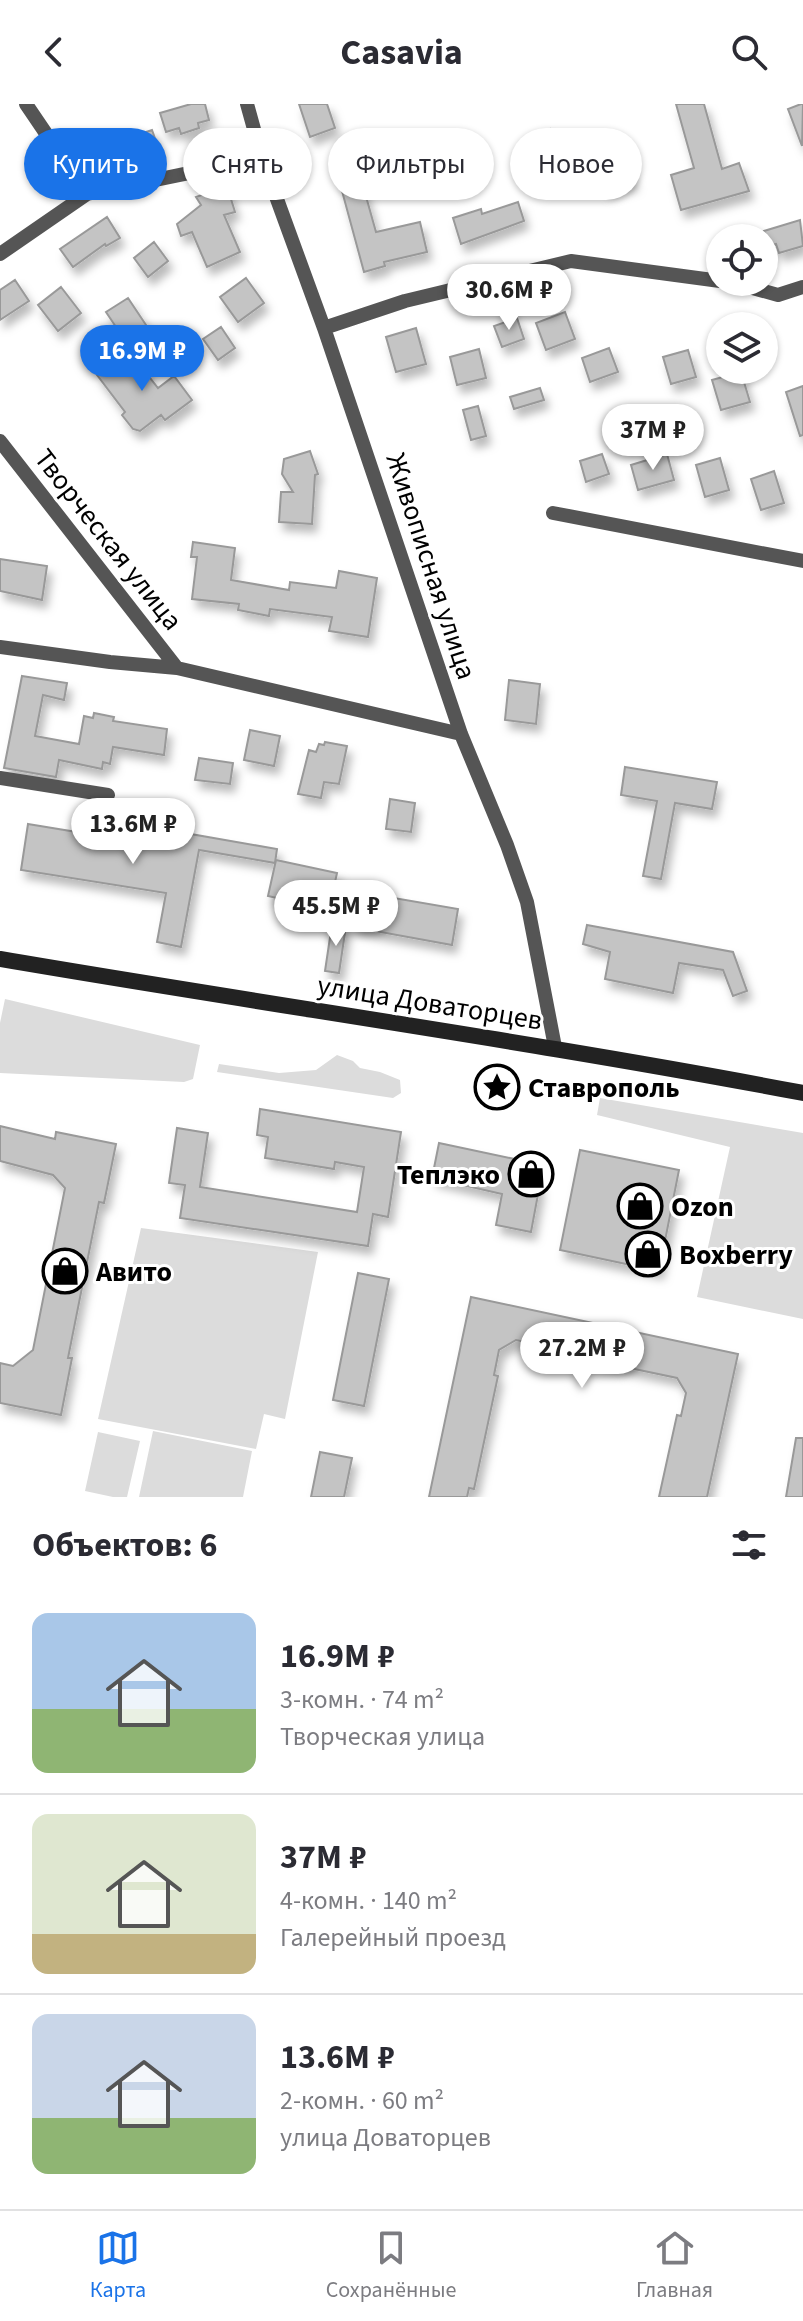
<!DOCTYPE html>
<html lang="ru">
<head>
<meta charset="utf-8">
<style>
  :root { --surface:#fff; --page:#f2f2f3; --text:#2b2b33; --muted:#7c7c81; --line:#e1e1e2; --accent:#1a73e8 }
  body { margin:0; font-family:"Source Sans 3",sans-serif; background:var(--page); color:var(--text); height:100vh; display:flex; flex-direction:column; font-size:30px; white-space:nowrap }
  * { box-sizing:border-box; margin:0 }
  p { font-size:26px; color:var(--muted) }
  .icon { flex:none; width:44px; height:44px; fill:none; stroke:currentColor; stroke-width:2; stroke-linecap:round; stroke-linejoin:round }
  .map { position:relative; height:1393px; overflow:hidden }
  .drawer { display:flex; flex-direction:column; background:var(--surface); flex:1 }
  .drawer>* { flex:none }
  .top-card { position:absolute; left:24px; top:24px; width:756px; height:72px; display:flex; gap:16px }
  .controls { position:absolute; left:706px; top:120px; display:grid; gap:16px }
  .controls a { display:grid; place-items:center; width:72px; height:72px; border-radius:50%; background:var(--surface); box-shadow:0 2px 6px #0004; font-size:40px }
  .price { position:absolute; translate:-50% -68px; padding:0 18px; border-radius:28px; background:#fff; color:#222; font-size:26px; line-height:52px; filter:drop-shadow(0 2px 4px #0008) }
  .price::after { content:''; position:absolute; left:50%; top:48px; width:24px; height:18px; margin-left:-12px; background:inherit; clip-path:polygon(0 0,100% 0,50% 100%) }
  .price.selected { background:var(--accent); color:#fff }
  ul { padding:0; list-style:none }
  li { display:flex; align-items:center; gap:24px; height:200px; padding:0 32px }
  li+li { border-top:2px solid var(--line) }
  li span { display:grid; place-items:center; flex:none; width:224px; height:160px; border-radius:16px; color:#555 }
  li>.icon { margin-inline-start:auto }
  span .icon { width:96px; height:96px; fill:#fffc; stroke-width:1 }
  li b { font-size:34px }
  h2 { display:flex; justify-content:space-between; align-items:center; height:96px; padding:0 32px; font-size:34px }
  .tag { padding:0 28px; border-radius:36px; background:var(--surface); box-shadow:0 2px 6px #0004; font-size:28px; line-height:72px }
  .tag.selected { background:var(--accent); color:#fff }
  header { display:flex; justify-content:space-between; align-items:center; height:104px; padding:0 32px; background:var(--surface); font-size:36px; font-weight:700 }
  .tab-bar { display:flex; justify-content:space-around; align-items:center; height:112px; border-top:2px solid var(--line); background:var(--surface); font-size:22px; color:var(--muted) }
  .tab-bar a { display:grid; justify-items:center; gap:4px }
  .tab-bar .selected { color:var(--accent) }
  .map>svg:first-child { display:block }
  .green { fill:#dcdcdc }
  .building { fill:#c4c4c4; stroke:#999; stroke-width:2; filter:url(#shadow) }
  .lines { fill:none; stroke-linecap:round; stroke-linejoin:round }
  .minor { stroke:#555; stroke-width:14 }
  .secondary { stroke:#222; stroke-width:16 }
  .labels { text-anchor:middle; stroke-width:6; stroke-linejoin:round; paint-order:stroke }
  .street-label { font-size:28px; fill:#000; stroke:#fff }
  .poi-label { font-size:28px; font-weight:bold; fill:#000; stroke:#fff; text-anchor:start }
</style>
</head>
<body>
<header><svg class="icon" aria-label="back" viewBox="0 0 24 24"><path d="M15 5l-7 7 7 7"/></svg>Casavia<svg class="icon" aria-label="search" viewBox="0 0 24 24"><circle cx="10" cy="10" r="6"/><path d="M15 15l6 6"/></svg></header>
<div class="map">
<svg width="803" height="1393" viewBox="0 0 803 1393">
  <defs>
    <filter id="shadow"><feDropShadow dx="4.5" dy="8" stdDeviation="4" flood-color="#0004"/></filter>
  </defs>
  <rect width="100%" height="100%" fill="#fff"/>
  <!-- green -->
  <path class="green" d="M 5,895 L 200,941 L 193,975 L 184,978 L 0,969 L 0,919 Z
    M 337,951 L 353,957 L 360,964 L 380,968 L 400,976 L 401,989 L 393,994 L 217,968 L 219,960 L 279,969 L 316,966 Z
    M 600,994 L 803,1029 L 803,1215 L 697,1193 L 730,1043 L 597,1011 Z
    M 141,1124 L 318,1148 L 285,1315 L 264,1310 L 256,1345 L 98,1315 Z
    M 153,1327 L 252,1347 L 243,1393 L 139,1393 Z
    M 98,1328 L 140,1337 L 127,1393 L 113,1393 L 85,1387 Z"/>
  <!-- building -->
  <path class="building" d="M 191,0 L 205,0 L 209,16 L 198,19 L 199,24 L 181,30 L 179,24 L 166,28 L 160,9 Z
    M 299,0 L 327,0 L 335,24 L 310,33 Z
    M 676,0 L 704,0 L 722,65 L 739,59 L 749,87 L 681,106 L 671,71 L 694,64 Z
    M 801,0 L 803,0 L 802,42 L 788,5 Z
    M 550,25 L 555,42 L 538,48 L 532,30 Z
    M 152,26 L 160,48 L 129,58 L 122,36 Z
    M 626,54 L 633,78 L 606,86 L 599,62 Z
    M 360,71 L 376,128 L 420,118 L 427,148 L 384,158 L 385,162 L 364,168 L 339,76 Z
    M 227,82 L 235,108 L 224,111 L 240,148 L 207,163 L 192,128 L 181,132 L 177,120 L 201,101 L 196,93 Z
    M 518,98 L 524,117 L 461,140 L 453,114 L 481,105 L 482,110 Z
    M 107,113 L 120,134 L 106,142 L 105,140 L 73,163 L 60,145 Z
    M 800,116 L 803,142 L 779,149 L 776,140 L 769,142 L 764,127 Z
    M 154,138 L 168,157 L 148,173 L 134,154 Z
    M 246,174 L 264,199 L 238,218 L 220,193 Z
    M 15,176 L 29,197 L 0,216 L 0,186 Z
    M 61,183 L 81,209 L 58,227 L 38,201 Z
    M 128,194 L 146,221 L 124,235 L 106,208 Z
    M 565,208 L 575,235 L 546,246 L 536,219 Z
    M 517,214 L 524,235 L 502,243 L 494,222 Z
    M 221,223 L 235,244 L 218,256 L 203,235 Z
    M 416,224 L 426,260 L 396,268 L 386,233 Z
    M 609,244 L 618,268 L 590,278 L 582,254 Z
    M 479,245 L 486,274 L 457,281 L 450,253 Z
    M 688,246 L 696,273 L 671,280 L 663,253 Z
    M 129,247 L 158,284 L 174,272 L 192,296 L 165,316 L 161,311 L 140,327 L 133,325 L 122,311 L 125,308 L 97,271 Z
    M 741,268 L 750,298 L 721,306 L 712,276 Z
    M 803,282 L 803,331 L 800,332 L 786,288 Z
    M 540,284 L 544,296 L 514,305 L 510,293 Z
    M 478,302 L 486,332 L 471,336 L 463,306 Z
    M 310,347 L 318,370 L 315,371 L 312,420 L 279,418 L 281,388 L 293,388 L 282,370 L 284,355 Z
    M 602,350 L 609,370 L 586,378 L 580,357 Z
    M 667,350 L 674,376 L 638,386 L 631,361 Z
    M 720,354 L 729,386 L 705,393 L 696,361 Z
    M 774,367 L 784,399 L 761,406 L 751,375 Z
    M 193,438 L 235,444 L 231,476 L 289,486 L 290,478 L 336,484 L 339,467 L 377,474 L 368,533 L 329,527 L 332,513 L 270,505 L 269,512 L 238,506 L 239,500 L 192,495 L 197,453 L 191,453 Z
    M 0,455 L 47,462 L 42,496 L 0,487 Z
    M 22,572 L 67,579 L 64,596 L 43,591 L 35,632 L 79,640 L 84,612 L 93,614 L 94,609 L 114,613 L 113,617 L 167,625 L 164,651 L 113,643 L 110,660 L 103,658 L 102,665 L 59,656 L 56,673 L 4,664 Z
    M 509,576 L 540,580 L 536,620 L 505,616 Z
    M 250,626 L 280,632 L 274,662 L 244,656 Z
    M 325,638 L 347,642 L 339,680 L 324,678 L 321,694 L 298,690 L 309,646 L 316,648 L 319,640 L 324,641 Z
    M 199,654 L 233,659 L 230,680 L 195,676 Z
    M 625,663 L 717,678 L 712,705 L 675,699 L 661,775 L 643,772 L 657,697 L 621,691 Z
    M 390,695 L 415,699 L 411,728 L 386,725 Z
    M 28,720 L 174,744 L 179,728 L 277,745 L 275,759 L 199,746 L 181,843 L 157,838 L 166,789 L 21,766 Z
    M 276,756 L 337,769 L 329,806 L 268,792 Z
    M 359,788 L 458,805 L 452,841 L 353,823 Z
    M 332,820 L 346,822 L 339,869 L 325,867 Z
    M 587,821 L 733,848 L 747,887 L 733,892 L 723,866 L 679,859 L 673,889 L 605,875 L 610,848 L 583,840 Z
    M 260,1005 L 401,1028 L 388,1113 L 373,1110 L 368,1142 L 180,1114 L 185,1081 L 169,1079 L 177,1024 L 208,1029 L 200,1083 L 357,1108 L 364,1063 L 335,1058 L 334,1065 L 265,1054 L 268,1033 L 257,1031 Z
    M 0,1022 L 55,1035 L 56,1028 L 116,1040 L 104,1099 L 99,1098 L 68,1254 L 72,1254 L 61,1311 L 0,1299 L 0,1259 L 13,1262 L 33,1246 L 65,1084 L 53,1071 L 0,1057 Z
    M 439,1039 L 524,1057 L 533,1063 L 539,1085 L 531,1128 L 496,1121 L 502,1090 L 432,1074 Z
    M 580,1046 L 679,1066 L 659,1167 L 560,1146 Z
    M 358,1169 L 389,1175 L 364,1302 L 333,1296 Z
    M 471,1193 L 738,1250 L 707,1393 L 659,1393 L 677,1311 L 681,1312 L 686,1289 L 677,1274 L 539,1245 L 540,1241 L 516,1236 L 499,1246 L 494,1271 L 498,1272 L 474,1385 L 469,1384 L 467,1393 L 429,1393 Z
    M 796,1334 L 803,1334 L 803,1393 L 786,1393 Z
    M 320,1348 L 352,1354 L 344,1393 L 311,1393 Z"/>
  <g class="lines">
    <!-- minor -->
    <path class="minor" d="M 26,0 L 87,90
      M 247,0 L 262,54 L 324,224 L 461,630 L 507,741 L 527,798 L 555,943
      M 0,150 L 87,90 L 262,54
      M 731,178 L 778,191 L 803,183
      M 324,224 L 405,197 L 571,157 L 720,177
      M 0,337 L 177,564
      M 553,409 L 803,457
      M 0,543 L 110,558 L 177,564 L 461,630
      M 0,674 L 108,691"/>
    <!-- secondary -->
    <path class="secondary" d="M 0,855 C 268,901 536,938 803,989"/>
  </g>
  <!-- icons -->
  <defs>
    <g id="sight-ring" transform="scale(2.3)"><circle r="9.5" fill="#fff" stroke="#000" stroke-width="1.5"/><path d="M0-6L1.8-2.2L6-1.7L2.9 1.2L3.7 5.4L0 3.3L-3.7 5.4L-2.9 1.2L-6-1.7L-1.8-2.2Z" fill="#000"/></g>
    <g id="shop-ring" transform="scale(2.3)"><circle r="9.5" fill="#fff" stroke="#000" stroke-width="1.5"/><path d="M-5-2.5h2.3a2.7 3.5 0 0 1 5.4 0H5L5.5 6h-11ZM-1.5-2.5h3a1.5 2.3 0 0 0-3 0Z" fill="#000"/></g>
  </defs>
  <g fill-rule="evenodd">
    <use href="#sight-ring" x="497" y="983"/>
    <use href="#shop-ring" x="531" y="1070"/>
    <use href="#shop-ring" x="640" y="1102"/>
    <use href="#shop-ring" x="648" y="1150"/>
    <use href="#shop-ring" x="65" y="1167"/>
  </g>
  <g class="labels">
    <!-- street labels -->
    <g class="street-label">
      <text transform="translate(109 435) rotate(52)" y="10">Творческая улица</text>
      <text transform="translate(432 462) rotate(72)" y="10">Живописная улица</text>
      <text transform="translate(430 898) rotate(9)" y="10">улица Доваторцев</text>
    </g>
    <!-- poi labels -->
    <g class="poi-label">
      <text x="528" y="993">Ставрополь</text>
      <text x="500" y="1080" text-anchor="end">Теплэко</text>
      <text x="671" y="1112">Ozon</text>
      <text x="679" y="1160">Boxberry</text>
      <text x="96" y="1177">Авито</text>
    </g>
  </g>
</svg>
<div class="controls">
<a><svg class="icon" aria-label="locate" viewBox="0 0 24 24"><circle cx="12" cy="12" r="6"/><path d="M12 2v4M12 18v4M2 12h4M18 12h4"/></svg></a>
<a><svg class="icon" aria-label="layers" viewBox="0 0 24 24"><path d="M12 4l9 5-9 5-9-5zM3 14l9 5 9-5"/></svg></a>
</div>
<b class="price" style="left:509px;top:228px">30.6M ₽</b>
<b class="price selected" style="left:142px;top:289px">16.9M ₽</b>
<b class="price" style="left:653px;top:368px">37M ₽</b>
<b class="price" style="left:133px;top:762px">13.6M ₽</b>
<b class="price" style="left:336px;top:844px">45.5M ₽</b>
<b class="price" style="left:582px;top:1286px">27.2M ₽</b>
<div class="top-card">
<a class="tag selected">Купить</a>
<a class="tag">Снять</a>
<a class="tag">Фильтры</a>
<a class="tag">Новое</a>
</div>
</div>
<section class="drawer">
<h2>Объектов: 6<svg class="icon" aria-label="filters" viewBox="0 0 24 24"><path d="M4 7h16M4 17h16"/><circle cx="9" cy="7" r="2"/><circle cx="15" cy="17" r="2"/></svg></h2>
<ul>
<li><span style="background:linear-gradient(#a9c7e8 60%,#8fb573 0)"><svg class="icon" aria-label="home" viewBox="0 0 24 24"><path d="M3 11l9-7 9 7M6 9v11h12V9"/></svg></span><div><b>16.9M ₽</b><p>3-комн. · 74 m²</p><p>Творческая улица</p></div></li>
<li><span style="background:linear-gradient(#dfe7d0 75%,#c2b280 0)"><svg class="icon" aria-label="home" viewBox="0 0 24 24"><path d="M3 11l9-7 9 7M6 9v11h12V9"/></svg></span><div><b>37M ₽</b><p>4-комн. · 140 m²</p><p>Галерейный проезд</p></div></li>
<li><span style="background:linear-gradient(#c9d6e8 65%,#8fb573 0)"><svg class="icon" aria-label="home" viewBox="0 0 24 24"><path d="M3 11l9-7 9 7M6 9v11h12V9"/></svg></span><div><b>13.6M ₽</b><p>2-комн. · 60 m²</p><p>улица Доваторцев</p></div></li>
</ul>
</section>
<nav class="tab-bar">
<a class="selected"><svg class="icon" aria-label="map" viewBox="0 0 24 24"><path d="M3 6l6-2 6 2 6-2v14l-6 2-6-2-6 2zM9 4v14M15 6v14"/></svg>Карта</a>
<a><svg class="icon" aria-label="saved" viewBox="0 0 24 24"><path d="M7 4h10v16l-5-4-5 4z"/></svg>Сохранённые</a>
<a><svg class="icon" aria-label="home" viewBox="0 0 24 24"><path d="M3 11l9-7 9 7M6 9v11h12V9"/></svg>Главная</a>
</nav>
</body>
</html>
